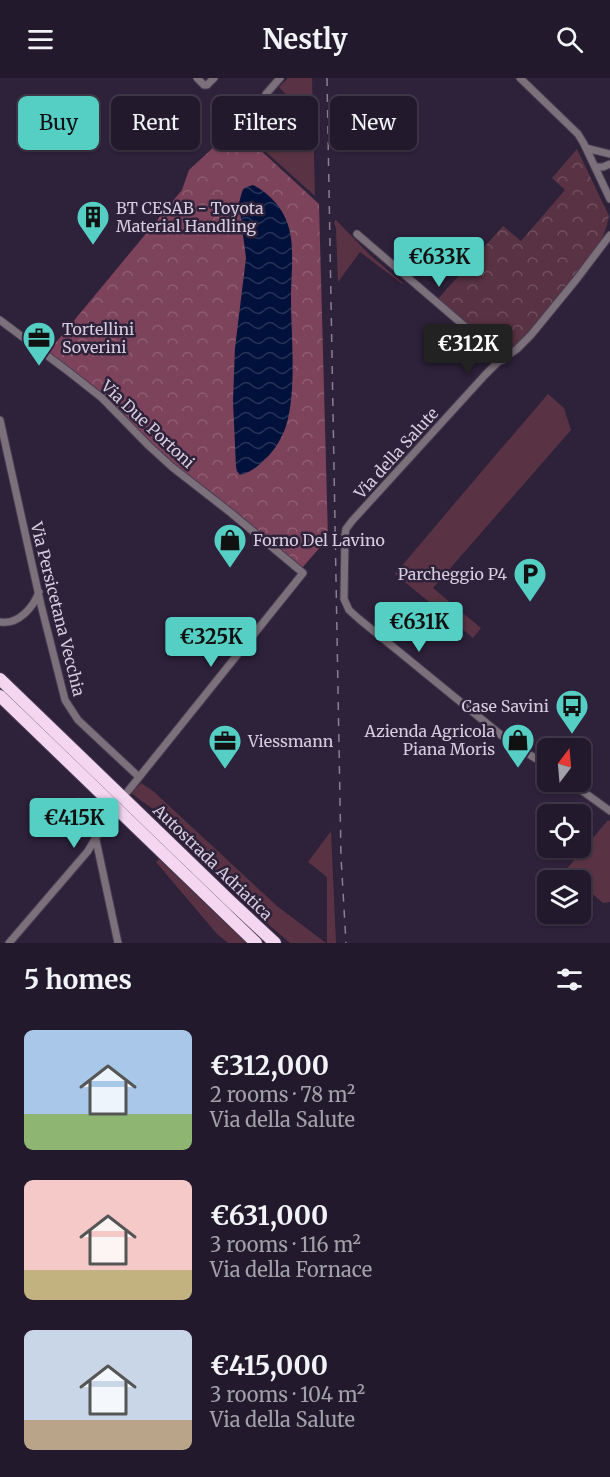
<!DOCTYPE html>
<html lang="en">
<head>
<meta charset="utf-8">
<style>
  :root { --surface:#22192c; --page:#2e2638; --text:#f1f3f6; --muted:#a2a0a9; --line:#3f3848; --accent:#55cec4 }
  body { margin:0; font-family:Merriweather,serif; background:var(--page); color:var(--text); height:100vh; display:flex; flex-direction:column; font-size:22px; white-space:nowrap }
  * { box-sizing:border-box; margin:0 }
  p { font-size:20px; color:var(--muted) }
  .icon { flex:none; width:33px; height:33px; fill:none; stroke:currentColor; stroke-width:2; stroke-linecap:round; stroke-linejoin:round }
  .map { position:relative; height:865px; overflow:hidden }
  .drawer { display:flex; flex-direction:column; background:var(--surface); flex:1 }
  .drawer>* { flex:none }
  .guide { position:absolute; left:18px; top:18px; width:574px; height:54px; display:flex; gap:12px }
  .needle { width:39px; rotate:16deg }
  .fabs { position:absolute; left:537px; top:660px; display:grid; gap:12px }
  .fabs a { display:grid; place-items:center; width:54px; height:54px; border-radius:9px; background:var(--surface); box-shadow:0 2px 4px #0004,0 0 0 2px var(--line); font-size:30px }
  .price { position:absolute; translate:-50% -51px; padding:0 14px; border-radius:6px; background:var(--accent); color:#111; font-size:20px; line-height:39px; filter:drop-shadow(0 2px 3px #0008) }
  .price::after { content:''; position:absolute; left:50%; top:36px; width:18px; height:14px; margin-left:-9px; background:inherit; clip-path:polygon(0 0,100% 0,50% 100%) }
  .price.on { background:#222; color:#fff }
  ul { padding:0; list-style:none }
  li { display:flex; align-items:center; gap:18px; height:150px; padding:0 24px }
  li span { display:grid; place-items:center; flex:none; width:168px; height:120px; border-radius:9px; color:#555 }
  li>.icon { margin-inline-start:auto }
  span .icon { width:72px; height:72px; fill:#fffc; stroke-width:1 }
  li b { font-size:26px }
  h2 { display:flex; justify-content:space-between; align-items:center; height:72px; padding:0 24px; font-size:26px }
  .pill { padding:0 21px; border-radius:9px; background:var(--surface); box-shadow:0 2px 4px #0004,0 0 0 2px var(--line); font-size:21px; line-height:54px }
  .pill.on { background:var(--accent); color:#111 }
  header { display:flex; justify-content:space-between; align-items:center; height:78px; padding:0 24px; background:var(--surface); font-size:27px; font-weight:700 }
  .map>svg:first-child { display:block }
  .green { fill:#593343 }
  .forest { fill:url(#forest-crowns) }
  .park { fill:url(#park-crowns) }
  .water { fill:url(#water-waves) }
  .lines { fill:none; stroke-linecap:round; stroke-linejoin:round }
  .minor-casing { stroke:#493d54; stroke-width:9 }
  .motorway-casing { stroke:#493d54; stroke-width:14 }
  .minor { stroke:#7c707a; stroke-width:7 }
  .motorway { stroke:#f4d6f0; stroke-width:12 }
  .rail { stroke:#897f93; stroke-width:1.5; stroke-dasharray:8 8; stroke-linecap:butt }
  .labels { text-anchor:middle; stroke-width:5; stroke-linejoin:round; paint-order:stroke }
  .poi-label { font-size:16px; fill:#d5cdde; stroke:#2e213a; text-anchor:start }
  .street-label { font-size:16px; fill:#d5cdde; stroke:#2e213a }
</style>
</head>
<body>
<header><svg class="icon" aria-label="menu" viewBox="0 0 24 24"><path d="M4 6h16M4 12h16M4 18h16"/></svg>Nestly<svg class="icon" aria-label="search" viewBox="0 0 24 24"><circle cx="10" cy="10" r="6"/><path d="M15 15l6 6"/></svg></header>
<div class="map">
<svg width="610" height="865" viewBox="0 0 610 865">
  <defs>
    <pattern id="forest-crowns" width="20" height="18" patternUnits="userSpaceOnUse" patternTransform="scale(1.5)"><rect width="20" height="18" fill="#7d435b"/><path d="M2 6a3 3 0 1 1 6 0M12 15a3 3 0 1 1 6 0" fill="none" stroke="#8f5d72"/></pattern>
    <pattern id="park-crowns" width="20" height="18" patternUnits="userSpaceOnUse" patternTransform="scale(1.5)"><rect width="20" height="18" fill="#593343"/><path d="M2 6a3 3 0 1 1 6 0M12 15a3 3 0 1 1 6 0" fill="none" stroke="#704f5e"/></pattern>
    <pattern id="water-waves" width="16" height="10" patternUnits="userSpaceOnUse" patternTransform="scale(1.5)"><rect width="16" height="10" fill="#00123b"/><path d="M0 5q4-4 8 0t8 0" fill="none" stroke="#243357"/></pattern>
  </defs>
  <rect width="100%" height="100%" fill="#2e213a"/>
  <!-- green -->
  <path class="green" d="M 288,0 L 312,0 L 315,118 L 257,66 L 296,27 L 279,9 Z
    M 336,142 L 370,177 L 404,206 L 401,205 L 360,174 L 338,204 L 336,151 L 334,144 Z
    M 548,316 L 564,330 L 571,352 L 433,510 L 481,550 L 473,560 L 395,496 L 482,393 Z
    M 141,705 L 153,713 L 277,828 L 326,865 L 290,865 L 269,847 L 183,763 C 176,752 167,741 156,733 C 148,727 139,722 132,715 Z
    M 608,742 L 610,743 L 610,824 L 603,825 L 581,806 L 580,802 L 576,802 L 565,793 Z
    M 331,753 L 336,865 L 327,865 L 327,799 L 308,784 Z
    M 159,781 L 246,865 L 228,865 L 217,856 L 156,784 Z"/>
  <!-- forest -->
  <path class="forest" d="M 232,46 L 319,126 L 328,460 L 302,490 L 176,387 L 48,274 L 182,112 L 189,92 L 216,67 Z"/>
  <!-- park -->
  <path class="park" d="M 577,71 L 609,138 L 607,147 L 602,161 L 587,183 L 518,266 L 507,274 L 501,274 L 437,222 L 503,148 L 521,163 L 565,112 L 552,100 Z"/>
  <!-- water -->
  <path class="water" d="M 253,107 C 269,115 283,130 288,147 C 295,167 291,198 291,220 C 291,258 297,312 286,348 C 281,363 272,376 260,386 C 254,391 248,395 240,397 L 237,393 L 236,389 L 233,323 L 235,270 L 246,180 L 239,125 L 242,114 L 244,110 Z"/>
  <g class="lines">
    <!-- minor casing -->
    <g class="minor-casing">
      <path id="minor" d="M 197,0 L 204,7 L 207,7 L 214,0
        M 520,0 L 578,56 L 584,66 L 610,121
        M 266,16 L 280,0
        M 586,70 L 610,76
        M 595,89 L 603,89 L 610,86
        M 357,156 L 497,276 L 503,282
        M 0,242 L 69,294 L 102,320 L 149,368 L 172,389 L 231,435 L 303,495 L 128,713
        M 0,342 L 41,527 L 65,622 L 78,642 L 139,699
        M 0,544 C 18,547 33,530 39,514
        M 548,688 L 512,666 L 359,541 L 349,532 L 344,521 L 345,457 L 346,451 L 352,443 L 485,297 L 497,285 L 517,271 L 531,257 L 576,202 L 610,157
        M 570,704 L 610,733
        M 79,724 L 93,748 L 118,865
        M 9,865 L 88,773 L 109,737"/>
    </g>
    <!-- motorway casing -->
    <g class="motorway-casing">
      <path id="motorway" d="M 0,601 L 230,823 L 275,865
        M 0,618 L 256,865"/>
    </g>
    <!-- minor -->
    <use href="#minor" class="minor"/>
    <!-- motorway -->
    <use href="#motorway" class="motorway"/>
    <!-- rail -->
    <path class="rail" d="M 327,0 L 341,779 L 346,865"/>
  </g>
  <!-- icons -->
  <defs>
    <g id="building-pin" transform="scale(1.725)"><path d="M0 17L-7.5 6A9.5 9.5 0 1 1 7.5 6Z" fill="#55cec4" stroke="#2e213a"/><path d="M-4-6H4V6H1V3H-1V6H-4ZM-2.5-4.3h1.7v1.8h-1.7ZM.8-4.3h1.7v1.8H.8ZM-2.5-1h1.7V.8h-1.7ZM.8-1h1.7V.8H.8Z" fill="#111"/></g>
    <g id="office-pin" transform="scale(1.725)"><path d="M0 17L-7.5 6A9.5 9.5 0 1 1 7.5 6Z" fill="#55cec4" stroke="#2e213a"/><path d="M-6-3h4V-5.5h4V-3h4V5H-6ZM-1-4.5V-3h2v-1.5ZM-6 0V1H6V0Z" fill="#111"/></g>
    <g id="shop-pin" transform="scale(1.725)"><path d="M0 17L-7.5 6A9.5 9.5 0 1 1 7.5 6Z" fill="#55cec4" stroke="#2e213a"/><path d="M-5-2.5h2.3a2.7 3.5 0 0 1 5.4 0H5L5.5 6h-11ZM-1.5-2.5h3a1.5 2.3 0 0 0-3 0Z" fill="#111"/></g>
    <g id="parking-pin" transform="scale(1.725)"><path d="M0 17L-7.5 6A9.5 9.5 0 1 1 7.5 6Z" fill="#55cec4" stroke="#2e213a"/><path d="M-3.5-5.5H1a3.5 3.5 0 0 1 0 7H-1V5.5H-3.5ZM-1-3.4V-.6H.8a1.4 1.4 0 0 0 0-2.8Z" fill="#111"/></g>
    <g id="bus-pin" transform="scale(1.725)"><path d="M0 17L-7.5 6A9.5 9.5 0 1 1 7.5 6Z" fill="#55cec4" stroke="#2e213a"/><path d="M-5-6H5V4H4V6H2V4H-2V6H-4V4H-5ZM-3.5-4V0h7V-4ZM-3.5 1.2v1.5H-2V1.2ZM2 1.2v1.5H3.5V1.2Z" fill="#111"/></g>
  </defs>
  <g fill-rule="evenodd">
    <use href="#building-pin" x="93" y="139"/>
    <use href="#office-pin" x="39" y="260"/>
    <use href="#shop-pin" x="230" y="462"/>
    <use href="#parking-pin" x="530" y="496"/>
    <use href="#bus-pin" x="572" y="628"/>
    <use href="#shop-pin" x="518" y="662"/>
    <use href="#office-pin" x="225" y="663"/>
  </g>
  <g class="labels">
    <!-- poi labels -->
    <g class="poi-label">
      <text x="116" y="136">BT CESAB - Toyota<tspan x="116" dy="18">Material Handling</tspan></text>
      <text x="62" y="257">Tortellini<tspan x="62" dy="18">Soverini</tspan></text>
      <text x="253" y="468">Forno Del Lavino</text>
      <text x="507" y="502" text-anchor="end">Parcheggio P4</text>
      <text x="549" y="634" text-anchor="end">Case Savini</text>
      <text x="495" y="659" text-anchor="end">Azienda Agricola<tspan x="495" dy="18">Piana Moris</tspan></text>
      <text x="248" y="669">Viessmann</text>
    </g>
    <!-- street labels -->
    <g class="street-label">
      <text transform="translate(148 346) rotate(43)" y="6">Via Due Portoni</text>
      <text transform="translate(396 375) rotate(-48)" y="6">Via della Salute</text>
      <text transform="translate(58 531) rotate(76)" y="6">Via Persicetana Vecchia</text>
      <text transform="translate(213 784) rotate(44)" y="6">Autostrada Adriatica</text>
    </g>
  </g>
</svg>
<div class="fabs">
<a><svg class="needle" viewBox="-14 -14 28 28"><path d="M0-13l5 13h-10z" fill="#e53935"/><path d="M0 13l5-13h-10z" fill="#a2a0a9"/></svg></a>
<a><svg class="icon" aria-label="locate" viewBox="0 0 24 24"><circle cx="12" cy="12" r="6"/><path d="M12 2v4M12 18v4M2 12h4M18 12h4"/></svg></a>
<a><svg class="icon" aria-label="layers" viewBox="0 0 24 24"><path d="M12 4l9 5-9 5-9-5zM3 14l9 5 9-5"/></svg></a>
</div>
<b class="price" style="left:439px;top:210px">€633K</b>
<b class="price on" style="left:468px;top:297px">€312K</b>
<b class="price" style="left:419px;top:575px">€631K</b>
<b class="price" style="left:211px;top:590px">€325K</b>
<b class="price" style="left:74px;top:771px">€415K</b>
<div class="guide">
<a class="pill on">Buy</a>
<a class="pill">Rent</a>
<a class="pill">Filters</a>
<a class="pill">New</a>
</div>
</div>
<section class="drawer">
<h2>5 homes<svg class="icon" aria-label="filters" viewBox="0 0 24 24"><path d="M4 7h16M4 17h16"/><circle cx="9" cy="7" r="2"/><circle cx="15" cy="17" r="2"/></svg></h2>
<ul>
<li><span style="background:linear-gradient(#a9c7e8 70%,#8fb573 0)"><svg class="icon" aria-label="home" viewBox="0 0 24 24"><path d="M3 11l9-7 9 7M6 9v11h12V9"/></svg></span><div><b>€312,000</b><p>2 rooms · 78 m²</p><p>Via della Salute</p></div></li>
<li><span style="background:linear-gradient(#f6c9c9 75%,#c2b280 0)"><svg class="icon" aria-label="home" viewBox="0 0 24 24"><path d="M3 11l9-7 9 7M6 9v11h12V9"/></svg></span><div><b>€631,000</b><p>3 rooms · 116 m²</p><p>Via della Fornace</p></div></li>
<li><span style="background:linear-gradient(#c9d6e8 75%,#b9a48a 0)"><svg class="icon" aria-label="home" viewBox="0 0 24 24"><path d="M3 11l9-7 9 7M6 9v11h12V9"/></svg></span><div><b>€415,000</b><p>3 rooms · 104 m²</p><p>Via della Salute</p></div></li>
</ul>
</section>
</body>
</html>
